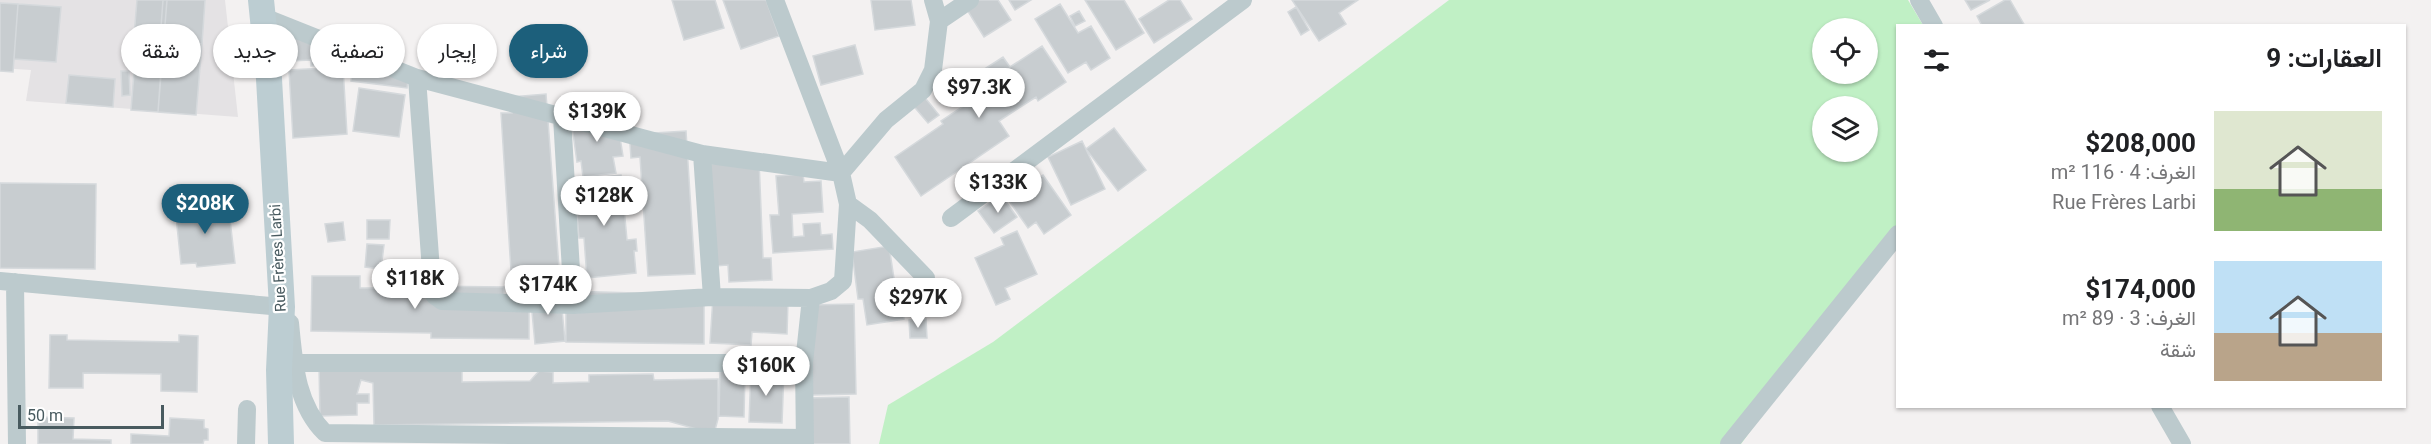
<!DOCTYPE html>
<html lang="ar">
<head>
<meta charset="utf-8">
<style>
  :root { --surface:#fff; --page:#f2f2f2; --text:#202124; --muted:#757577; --accent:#1c5f7b }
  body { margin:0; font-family:Roboto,Vazirmatn,sans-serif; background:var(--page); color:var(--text); direction:rtl; height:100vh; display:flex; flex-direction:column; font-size:22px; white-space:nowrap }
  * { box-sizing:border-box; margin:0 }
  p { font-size:20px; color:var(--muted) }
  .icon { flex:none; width:33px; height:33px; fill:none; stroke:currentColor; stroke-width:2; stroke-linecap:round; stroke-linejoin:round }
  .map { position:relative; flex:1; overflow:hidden; direction:ltr }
  .panel { position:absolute; left:1896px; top:24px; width:510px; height:384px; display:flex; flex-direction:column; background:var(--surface); border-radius:0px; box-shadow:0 2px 4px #0004; direction:rtl }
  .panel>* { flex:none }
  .hud { position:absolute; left:18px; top:24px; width:570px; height:54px; direction:rtl; display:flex; gap:12px }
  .tools { position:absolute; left:1812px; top:18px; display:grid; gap:12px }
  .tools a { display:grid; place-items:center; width:66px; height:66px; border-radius:50%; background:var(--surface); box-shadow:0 2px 4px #0004; font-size:30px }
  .scale { position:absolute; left:18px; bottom:15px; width:146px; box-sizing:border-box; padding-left:6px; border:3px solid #485a5f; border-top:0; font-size:16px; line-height:21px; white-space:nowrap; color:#485a5f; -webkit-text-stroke:4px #fff; paint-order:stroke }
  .price { position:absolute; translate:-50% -51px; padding:0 14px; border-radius:21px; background:#fff; color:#222; font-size:20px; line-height:39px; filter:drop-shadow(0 2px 3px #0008) }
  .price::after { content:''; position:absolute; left:50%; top:36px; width:18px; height:14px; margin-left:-9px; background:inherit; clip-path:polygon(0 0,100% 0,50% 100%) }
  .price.active { background:var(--accent); color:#fff }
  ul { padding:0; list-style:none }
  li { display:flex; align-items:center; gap:18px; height:150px; padding:0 24px }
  li span { display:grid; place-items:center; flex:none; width:168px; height:120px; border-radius:0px; color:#555 }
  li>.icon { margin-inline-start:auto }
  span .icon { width:72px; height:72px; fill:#fffc; stroke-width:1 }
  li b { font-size:26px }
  h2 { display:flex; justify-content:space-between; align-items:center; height:72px; padding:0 24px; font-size:26px }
  .tag { padding:0 21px; border-radius:27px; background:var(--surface); box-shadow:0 2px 4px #0004; font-size:21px; line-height:54px }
  .tag.active { background:var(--accent); color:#fff }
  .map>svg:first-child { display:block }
  .education { fill:#e4e2e4 }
  .green { fill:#c0f0c5; fill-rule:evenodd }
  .building { fill:#c8cdd0; stroke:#d5d9dc; stroke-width:1.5 }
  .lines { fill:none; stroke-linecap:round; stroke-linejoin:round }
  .minor { stroke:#bccacd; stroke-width:18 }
  .secondary { stroke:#bccdd2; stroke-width:26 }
  .labels { text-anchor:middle; stroke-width:4.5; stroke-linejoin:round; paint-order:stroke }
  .street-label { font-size:15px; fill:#485a5f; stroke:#fff }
</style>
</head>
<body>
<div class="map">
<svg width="2431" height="444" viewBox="0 0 2431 444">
  <rect width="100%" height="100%" fill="#f3f1f1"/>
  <!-- education -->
  <path class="education" d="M 0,0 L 225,0 L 238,117 L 26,101 L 31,70 L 0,68 Z"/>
  <!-- green -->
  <path class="green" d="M 1449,0 L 1908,0 L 1923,25 L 1898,26 L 1897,229 L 1741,444 L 879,444 L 888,405 L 993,342 ZM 1822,28 L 1868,28 L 1868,74 L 1822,74 ZM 1822,106 L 1868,106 L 1868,152 L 1822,152 Z"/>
  <!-- building -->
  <path class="building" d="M 137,0 L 167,0 L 163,50 L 133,48 Z
    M 163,0 L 205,0 L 202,44 L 160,40 Z
    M 672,0 L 715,0 L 724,28 L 684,40 Z
    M 723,0 L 766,0 L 779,36 L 741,49 Z
    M 871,0 L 911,0 L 915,25 L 875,30 Z
    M 972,0 L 998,0 L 1011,20 L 984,37 L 964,5 Z
    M 1009,0 L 1031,0 L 1015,10 Z
    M 1085,0 L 1124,0 L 1144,33 L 1116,50 Z
    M 1169,0 L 1180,0 L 1192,19 L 1154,43 L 1139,19 Z
    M 1292,0 L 1358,0 L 1339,13 L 1346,24 L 1319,41 Z
    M 1965,0 L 1990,0 L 1971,10 Z
    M 2005,0 L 2010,0 L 2025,26 L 1982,26 L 1977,16 Z
    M 0,3 L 18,4 L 13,72 L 0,71 Z
    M 18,4 L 61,7 L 56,62 L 14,59 Z
    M 1060,4 L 1078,33 L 1091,26 L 1110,58 L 1091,70 L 1086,62 L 1068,73 L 1035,19 Z
    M 1296,7 L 1309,30 L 1301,35 L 1288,12 Z
    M 1079,11 L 1085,21 L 1075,26 L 1070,16 Z
    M 289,33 L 341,38 L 342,65 L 311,66 L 311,60 L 290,61 Z
    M 163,41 L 202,44 L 196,115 L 158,112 Z
    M 355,45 L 401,51 L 399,69 L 409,71 L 407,88 L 351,81 Z
    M 855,45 L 863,74 L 821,85 L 813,56 Z
    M 1042,46 L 1066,82 L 1038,101 L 1036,97 L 999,121 L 1009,136 L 921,196 L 895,157 L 943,124 L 941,121 L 980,95 L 969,79 L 1003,57 L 1010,67 Z
    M 136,48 L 163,50 L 158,112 L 131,110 Z
    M 343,67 L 347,134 L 293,138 L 289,70 Z
    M 121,71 L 129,71 L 130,95 L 122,96 Z
    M 69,75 L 115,79 L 113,107 L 66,103 Z
    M 359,88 L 405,95 L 399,137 L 353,131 Z
    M 546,94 L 559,268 L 511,271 L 501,113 L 512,113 L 511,97 Z
    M 922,94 L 939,115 L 928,123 L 911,103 Z
    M 616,112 L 623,156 L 613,157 L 616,173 L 583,177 L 581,161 L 577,162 L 571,119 Z
    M 1114,128 L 1146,170 L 1118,191 L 1086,149 Z
    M 686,131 L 695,274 L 648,276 L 640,157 L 631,158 L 630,144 L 638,134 Z
    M 1082,141 L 1105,189 L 1071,205 L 1048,157 Z
    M 759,160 L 763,258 L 771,258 L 772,280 L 729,282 L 728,265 L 715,266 L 709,164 Z
    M 803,174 L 804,182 L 821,181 L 823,212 L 792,214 L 793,237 L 804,236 L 803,224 L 820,223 L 821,235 L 832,234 L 833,249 L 773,253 L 770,215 L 779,215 L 776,176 Z
    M 621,175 L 627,240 L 636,239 L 637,251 L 634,251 L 636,273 L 587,278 L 584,238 L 579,238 L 574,180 Z
    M 1043,175 L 1071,215 L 1044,234 L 1036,222 L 1028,228 L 1002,191 L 1021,177 L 1028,186 Z
    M 0,183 L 96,184 L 95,269 L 0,268 Z
    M 1001,195 L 1017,217 L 994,233 L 978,211 Z
    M 228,202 L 235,263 L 197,267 L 196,263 L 181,264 L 175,207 Z
    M 367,220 L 390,220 L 389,239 L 367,239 Z
    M 343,222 L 345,240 L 328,242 L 325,224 Z
    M 1017,231 L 1037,274 L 1005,288 L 1010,299 L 996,305 L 975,258 L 1004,245 L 1001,238 Z
    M 367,244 L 384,245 L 381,269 L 365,267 Z
    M 889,246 L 895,285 L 900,284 L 904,319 L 867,325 L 863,299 L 858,299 L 852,252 Z
    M 312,276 L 360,276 L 360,288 L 395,288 L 396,279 L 426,280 L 426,286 L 504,287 L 503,306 L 529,307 L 529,339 L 431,338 L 431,333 L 311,331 Z
    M 560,288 L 565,341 L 535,344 L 530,291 Z
    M 566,291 L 704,295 L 704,344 L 566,342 Z
    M 713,297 L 788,301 L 787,334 L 752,332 L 751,345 L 710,343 Z
    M 854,304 L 856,394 L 811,395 L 809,305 Z
    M 926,319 L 927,338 L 910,338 L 909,320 Z
    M 50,335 L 67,335 L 67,340 L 179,342 L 179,335 L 198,336 L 197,392 L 161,391 L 161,374 L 83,373 L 83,388 L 49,388 Z
    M 319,366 L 462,370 L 462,382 L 530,381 L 539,371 L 553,372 L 553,383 L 589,382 L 589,375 L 653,374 L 654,380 L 718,379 L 718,419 L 714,434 L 668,421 L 374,425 L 373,383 L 361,380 L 357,394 L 369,394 L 369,403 L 357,403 L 357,415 L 320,416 Z
    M 751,370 L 784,371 L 782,423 L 749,422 Z
    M 720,371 L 745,372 L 744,417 L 719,416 Z
    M 849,397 L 850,444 L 808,444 L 807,398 Z
    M 38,417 L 74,418 L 73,439 L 111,440 L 111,444 L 38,444 Z
    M 170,418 L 204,420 L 204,428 L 208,429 L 208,440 L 204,440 L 203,444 L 131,444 L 131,434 L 169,436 Z"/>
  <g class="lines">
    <!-- minor -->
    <path class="minor" d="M 775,0 L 841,173 L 886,120 L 923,90 L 933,70 L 939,21 L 970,0
      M 933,0 L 939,21
      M 1919,0 L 1934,26
      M 264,17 L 417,78 L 702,154 L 841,173 L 848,204 L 843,281 L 831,291 L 811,298 L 712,297 L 573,305 L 442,301 L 434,295 L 432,284 L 417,78
      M 562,117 L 573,305
      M 702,154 L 712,297
      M 848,204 L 870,220 L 926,278
      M 951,218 L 1243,0
      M 0,281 L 282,307
      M 15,282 L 17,444
      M 290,323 C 294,363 296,404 325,433 L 805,438
      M 285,367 L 295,363 L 804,363
      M 2160,406 L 2182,444
      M 246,444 L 247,409
      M 805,444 L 804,363 L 811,298
      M 1729,444 L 1898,234"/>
    <!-- secondary -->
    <path class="secondary" d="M 261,0 L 269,79 L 282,307 L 279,370 L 281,444"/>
  </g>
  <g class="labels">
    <!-- street labels -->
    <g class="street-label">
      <text transform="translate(278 258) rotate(-93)" y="5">Rue Frères Larbi</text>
    </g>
  </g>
</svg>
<div class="tools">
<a><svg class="icon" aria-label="locate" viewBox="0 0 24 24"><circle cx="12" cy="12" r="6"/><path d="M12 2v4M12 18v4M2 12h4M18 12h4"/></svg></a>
<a><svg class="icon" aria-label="layers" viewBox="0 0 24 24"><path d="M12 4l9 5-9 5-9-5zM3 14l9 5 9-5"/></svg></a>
</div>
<div class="scale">50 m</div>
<b class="price" style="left:979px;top:119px">$97.3K</b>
<b class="price" style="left:597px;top:143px">$139K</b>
<b class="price" style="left:998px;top:214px">$133K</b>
<b class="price" style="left:604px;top:227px">$128K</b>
<b class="price active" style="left:205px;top:235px">$208K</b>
<b class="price" style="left:415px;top:310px">$118K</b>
<b class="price" style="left:548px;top:316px">$174K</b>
<b class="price" style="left:918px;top:329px">$297K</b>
<b class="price" style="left:766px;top:397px">$160K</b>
<div class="hud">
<a class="tag active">شراء</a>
<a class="tag">إيجار</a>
<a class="tag">تصفية</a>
<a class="tag">جديد</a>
<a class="tag">شقة</a>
</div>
<section class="panel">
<h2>العقارات: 9<svg class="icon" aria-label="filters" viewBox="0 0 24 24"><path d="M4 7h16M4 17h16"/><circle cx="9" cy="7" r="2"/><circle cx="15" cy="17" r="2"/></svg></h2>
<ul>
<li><span style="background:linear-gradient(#dfe7d0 65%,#8fb573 0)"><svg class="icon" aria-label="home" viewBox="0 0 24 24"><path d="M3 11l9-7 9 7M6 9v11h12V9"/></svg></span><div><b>$208,000</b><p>الغرف: 4 · 116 m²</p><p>Rue Frères Larbi</p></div></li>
<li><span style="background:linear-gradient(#bfe0f5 60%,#b9a48a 0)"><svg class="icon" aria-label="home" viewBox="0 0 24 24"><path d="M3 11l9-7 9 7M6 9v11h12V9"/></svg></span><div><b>$174,000</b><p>الغرف: 3 · 89 m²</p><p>شقة</p></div></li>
</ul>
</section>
</div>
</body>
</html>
